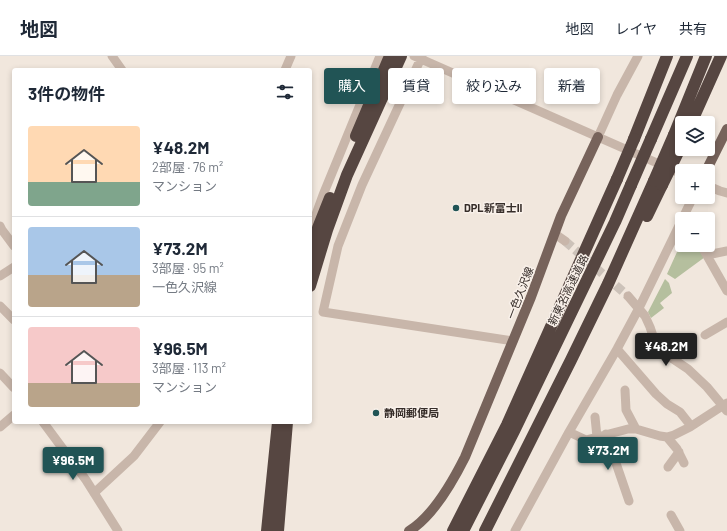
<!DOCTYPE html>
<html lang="ja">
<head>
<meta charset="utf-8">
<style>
  :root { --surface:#fff; --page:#f2f2f3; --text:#1f2937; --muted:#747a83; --line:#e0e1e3; --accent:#215455 }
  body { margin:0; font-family:Barlow,"Noto Sans JP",sans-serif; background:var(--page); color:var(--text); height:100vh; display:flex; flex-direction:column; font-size:15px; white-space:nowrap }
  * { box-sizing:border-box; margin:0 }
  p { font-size:13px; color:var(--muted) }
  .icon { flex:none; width:22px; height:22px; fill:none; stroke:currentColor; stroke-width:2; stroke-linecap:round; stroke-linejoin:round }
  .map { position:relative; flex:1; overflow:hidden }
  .drawer { position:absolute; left:12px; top:12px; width:300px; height:356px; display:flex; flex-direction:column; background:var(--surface); border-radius:4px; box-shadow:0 2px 6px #0003 }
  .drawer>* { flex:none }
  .top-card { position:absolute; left:324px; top:12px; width:343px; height:36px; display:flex; gap:8px }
  .controls { position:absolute; left:675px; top:60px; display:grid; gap:8px }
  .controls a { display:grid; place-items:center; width:40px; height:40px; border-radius:4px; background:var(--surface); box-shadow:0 2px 6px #0003; font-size:20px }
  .price { position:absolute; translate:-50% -34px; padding:0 9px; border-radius:4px; background:var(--accent); color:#fff; font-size:13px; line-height:26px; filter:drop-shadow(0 1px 2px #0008) }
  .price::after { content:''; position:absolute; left:50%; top:24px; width:12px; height:9px; margin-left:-6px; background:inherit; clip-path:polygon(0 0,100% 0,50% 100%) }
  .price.on { background:#222; color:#fff }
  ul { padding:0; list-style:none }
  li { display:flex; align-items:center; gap:12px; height:100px; padding:0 16px }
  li+li { border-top:1px solid var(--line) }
  li span { display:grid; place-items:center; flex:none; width:112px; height:80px; border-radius:4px; color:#555 }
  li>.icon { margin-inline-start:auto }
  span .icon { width:48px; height:48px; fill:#fffc; stroke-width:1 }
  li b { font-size:17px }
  h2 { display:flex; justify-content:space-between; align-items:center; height:48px; padding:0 16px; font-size:17px }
  .pill { padding:0 14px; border-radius:4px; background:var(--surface); box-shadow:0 2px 6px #0003; font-size:14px; line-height:36px }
  .pill.on { background:var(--accent); color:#fff }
  header { display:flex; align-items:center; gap:24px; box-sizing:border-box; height:56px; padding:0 20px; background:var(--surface); border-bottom:1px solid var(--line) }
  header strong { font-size:19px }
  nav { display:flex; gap:22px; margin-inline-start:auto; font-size:14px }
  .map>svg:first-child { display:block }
  .grass { fill:#b5bf9e }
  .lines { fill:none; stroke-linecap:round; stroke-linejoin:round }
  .minor-tunnel { stroke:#ccc2b9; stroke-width:9; stroke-dasharray:9 4.5; stroke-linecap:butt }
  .minor { stroke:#c8b6aa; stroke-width:9 }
  .major { stroke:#77635b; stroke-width:10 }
  .highway { stroke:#564641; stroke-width:12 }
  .highway-bridge { stroke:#564641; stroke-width:12 }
  .poi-dot { fill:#215455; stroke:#f9f1ea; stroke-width:1.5 }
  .labels { text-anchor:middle; stroke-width:3; stroke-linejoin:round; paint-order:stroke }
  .poi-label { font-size:11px; font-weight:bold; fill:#362d29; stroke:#f9f1ea; text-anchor:start }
  .street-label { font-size:11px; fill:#362d29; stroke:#f9f1ea }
</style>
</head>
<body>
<header>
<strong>地図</strong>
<nav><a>地図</a><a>レイヤ</a><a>共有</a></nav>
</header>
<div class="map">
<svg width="727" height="475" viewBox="0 0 727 475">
  <rect width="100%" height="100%" fill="#f1e7dd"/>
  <!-- grass -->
  <path class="grass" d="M 682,185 L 682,189 L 697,189 L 705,201 L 675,223 L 667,218 Z
    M 665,223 L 669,227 L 672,237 L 660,247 L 664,252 L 651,262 L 648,256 Z"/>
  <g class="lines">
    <!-- minor-tunnel -->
    <path class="minor-tunnel" d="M 565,185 L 628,240"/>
    <!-- minor -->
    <path class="minor" d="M 112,0 L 122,14
      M 414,0 L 682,118
      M 422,0 L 362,129 L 338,190 L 323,256 L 513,285
      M 285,14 L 291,0
      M 598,81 L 617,39 L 638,0
      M 708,130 L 720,135 L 727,137
      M 0,170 L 2,174 L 14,190
      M 310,175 L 323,139 L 380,0
      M 555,178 L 565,185
      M 701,189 L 727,235
      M 707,199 L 727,195
      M 0,220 L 14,211
      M 628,240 L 645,260 L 650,271 L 655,286 L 667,299 L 688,313 L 707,331 L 727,355
      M 0,250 L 14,264
      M 705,279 L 727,266
      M 617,293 L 656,338 L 667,348 L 680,356 L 691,370
      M 0,317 L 14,332
      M 625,334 L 626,354 L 636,373
      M 595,361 L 597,381
      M 43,366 L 86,424 L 118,475
      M 0,371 L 14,359
      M 569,376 L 586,384 L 628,373 L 636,373 L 660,380 L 667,381 L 674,379 L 690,371 L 727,347
      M 606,378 L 629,445
      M 667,381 L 677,393 L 684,407
      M 668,411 L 679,396
      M 94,437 L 134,400 L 160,366
      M 671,459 L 680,475
      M 515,475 L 569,376 L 617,293 L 639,252 L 693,141"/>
    <!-- major -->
    <path class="major" d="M 706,115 L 727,73
      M 409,475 C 432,461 453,425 465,401 L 531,241 L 561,160 L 598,81"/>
    <!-- highway -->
    <path class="highway" d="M 691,67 L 721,0
      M 674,79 L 706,0
      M 356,80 L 390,0
      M 634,83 L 667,0
      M 651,83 L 687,0
      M 647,160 L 662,129
      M 310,201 L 318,172 L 330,142
      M 310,230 L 327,174 L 347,119 L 401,0
      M 267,475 L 278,366
      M 278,475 L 287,366
      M 453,475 L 507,369 L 617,123
      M 463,475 L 514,375 L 615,166 L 631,129
      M 485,475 L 571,304 L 608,228 L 654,125"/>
    <!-- highway-bridge -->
    <path class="highway-bridge" d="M 617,123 L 634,83
      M 654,125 L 674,79
      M 631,129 L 651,83
      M 662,129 L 682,88"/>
  </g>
  <!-- markers -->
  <g class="poi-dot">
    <circle cx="456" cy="152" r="4"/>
    <circle cx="376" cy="357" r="4"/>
  </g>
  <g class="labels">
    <!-- poi labels -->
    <g class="poi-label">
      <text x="464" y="156">DPL新富士II</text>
      <text x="384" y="361">静岡郵便局</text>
    </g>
    <!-- street labels -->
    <g class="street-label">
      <text transform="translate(568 234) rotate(-64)" y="4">新東名高速道路</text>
      <text transform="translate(520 237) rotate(-69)" y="4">一色久沢線</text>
    </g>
  </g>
</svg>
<div class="controls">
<a><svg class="icon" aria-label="layers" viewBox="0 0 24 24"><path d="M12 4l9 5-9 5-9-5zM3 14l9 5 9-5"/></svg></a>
<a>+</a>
<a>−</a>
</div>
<b class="price on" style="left:666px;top:311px">¥48.2M</b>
<b class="price" style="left:608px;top:415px">¥73.2M</b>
<b class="price" style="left:73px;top:425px">¥96.5M</b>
<div class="top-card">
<a class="pill on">購入</a>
<a class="pill">賃貸</a>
<a class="pill">絞り込み</a>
<a class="pill">新着</a>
</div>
<section class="drawer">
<h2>3件の物件<svg class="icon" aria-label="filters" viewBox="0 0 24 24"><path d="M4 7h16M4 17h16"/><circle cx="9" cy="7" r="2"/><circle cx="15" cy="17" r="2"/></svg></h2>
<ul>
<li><span style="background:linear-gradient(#ffd9b3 70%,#7fa58c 0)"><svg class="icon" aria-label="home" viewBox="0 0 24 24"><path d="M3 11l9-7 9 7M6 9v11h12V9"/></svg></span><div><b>¥48.2M</b><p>2部屋 · 76 m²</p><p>マンション</p></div></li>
<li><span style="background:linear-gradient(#a9c7e8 60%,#b9a48a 0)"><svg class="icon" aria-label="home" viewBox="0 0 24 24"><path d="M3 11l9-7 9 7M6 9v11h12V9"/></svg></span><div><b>¥73.2M</b><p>3部屋 · 95 m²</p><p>一色久沢線</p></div></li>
<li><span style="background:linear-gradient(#f6c9c9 70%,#b9a48a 0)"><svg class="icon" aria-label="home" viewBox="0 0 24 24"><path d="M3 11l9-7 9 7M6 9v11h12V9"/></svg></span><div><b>¥96.5M</b><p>3部屋 · 113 m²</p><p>マンション</p></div></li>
</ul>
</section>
</div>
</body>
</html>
